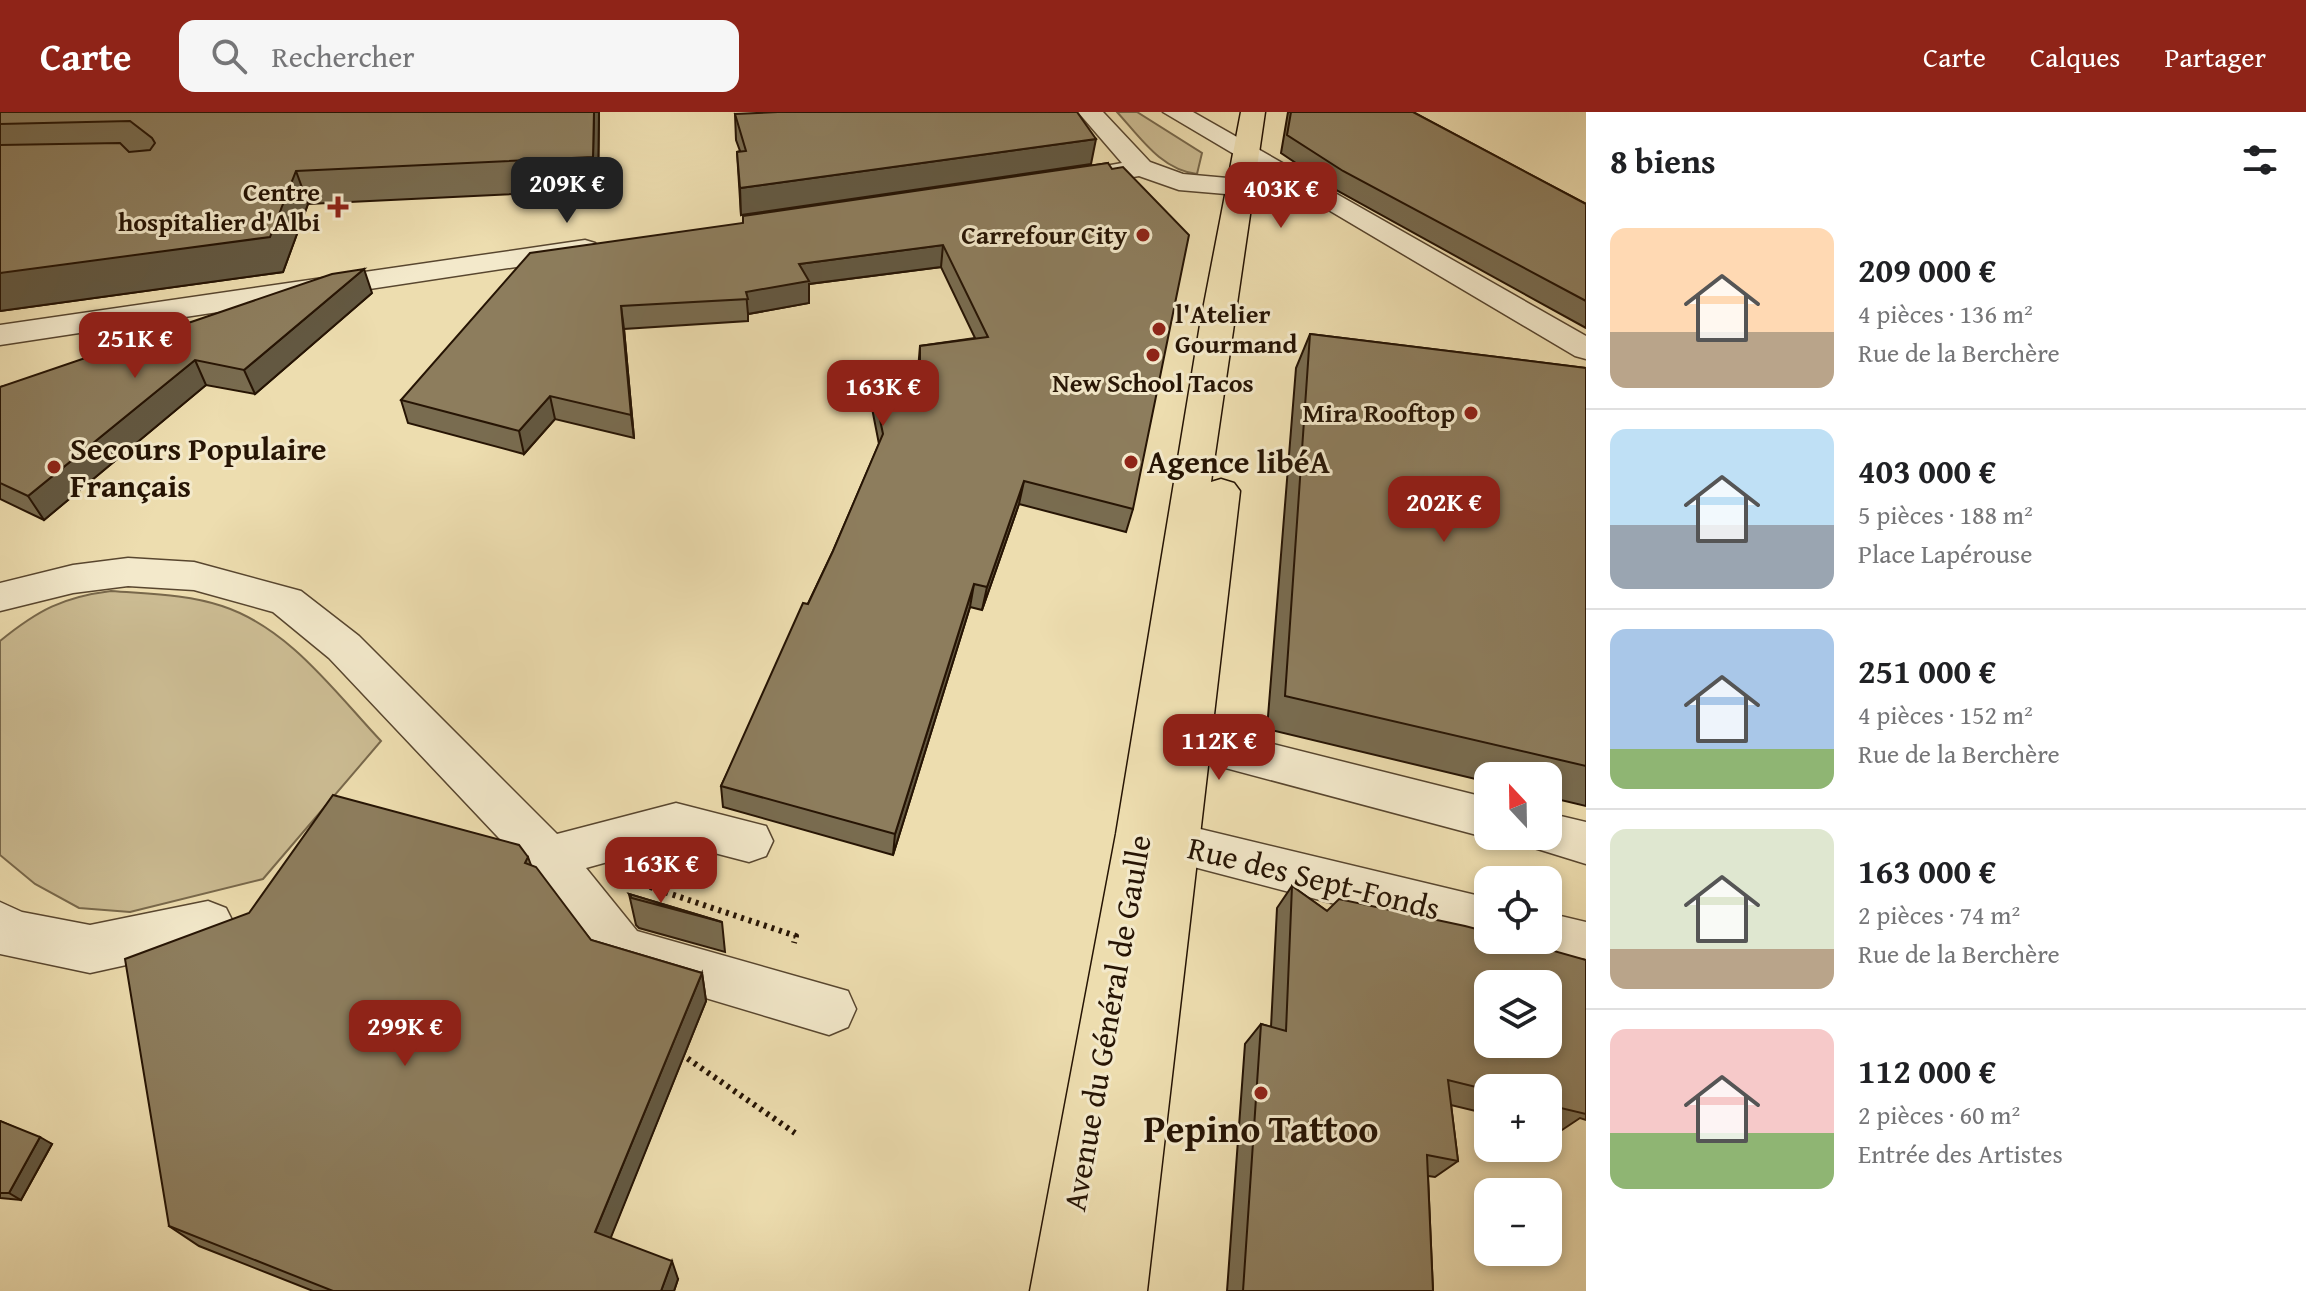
<!DOCTYPE html>
<html lang="fr">
<head>
<meta charset="utf-8">
<style>
  :root { --surface:#fff; --page:#f6f6f6; --text:#202124; --muted:#757577; --line:#e0e0e0; --accent:#8f2418 }
  body { margin:0; font-family:"Gentium Book Plus",serif; background:var(--page); color:var(--text); height:100vh; display:flex; flex-direction:column; font-size:30px; white-space:nowrap }
  * { box-sizing:border-box; margin:0 }
  p { font-size:26px; color:var(--muted) }
  .icon { flex:none; width:44px; height:44px; fill:none; stroke:currentColor; stroke-width:2; stroke-linecap:round; stroke-linejoin:round }
  .map { position:relative; flex:1; overflow:hidden }
  .sheet { display:flex; flex-direction:column; background:var(--surface); width:720px }
  .sheet>* { flex:none }
  .needle { width:52px; rotate:338deg }
  .tools { position:absolute; left:1474px; top:650px; display:grid; gap:16px }
  .tools a { display:grid; place-items:center; width:88px; height:88px; border-radius:16px; background:var(--surface); box-shadow:0 4px 12px #0003; font-size:40px }
  .price { position:absolute; translate:-50% -68px; padding:0 18px; border-radius:16px; background:var(--accent); color:#fff; font-size:26px; line-height:52px; filter:drop-shadow(0 2px 4px #0008) }
  .price::after { content:''; position:absolute; left:50%; top:48px; width:24px; height:18px; margin-left:-12px; background:inherit; clip-path:polygon(0 0,100% 0,50% 100%) }
  .price.on { background:#222; color:#fff }
  ul { padding:0; list-style:none }
  li { display:flex; align-items:center; gap:24px; height:200px; padding:0 24px }
  li+li { border-top:2px solid var(--line) }
  li span { display:grid; place-items:center; flex:none; width:224px; height:160px; border-radius:16px; color:#555 }
  li>.icon { margin-inline-start:auto }
  span .icon { width:96px; height:96px; fill:#fffc; stroke-width:1 }
  li b { font-size:34px }
  h2 { display:flex; justify-content:space-between; align-items:center; height:96px; padding:0 24px; font-size:34px }
  header { display:flex; align-items:center; gap:48px; box-sizing:border-box; height:112px; padding:0 40px; background:var(--accent); color:#fff }
  header strong { font-size:38px }
  nav { display:flex; gap:44px; margin-inline-start:auto; font-size:28px }
  .search { width:560px; height:72px; background:var(--page); display:flex; align-items:center; gap:20px; box-sizing:border-box; padding:0 28px; border-radius:16px; color:var(--muted); font-size:30px }
  main { display:flex; flex:1; min-height:0 }
  .map>svg:first-child { display:block }
  .green { fill:#cbbb92; stroke:#78684b; stroke-width:2 }
  .lines { fill:none; stroke-linecap:round; stroke-linejoin:round }
  .minor-casing { stroke:#58462f; stroke-width:3 }
  .major-casing { stroke:#261404; stroke-width:3 }
  .path { stroke:#261404; stroke-width:6; stroke-dasharray:3 5; stroke-linecap:butt }
  .minor { fill:#f3e9cb; fill-rule:evenodd }
  .major { fill:#edddaf; fill-rule:evenodd }
  .wall { fill:#796c50; stroke:#261404; stroke-width:2 }
  .shaded-wall { fill:#635841; stroke:#261404; stroke-width:2 }
  .building { fill:#8d7d5d; stroke:#261404; stroke-width:2; fill-rule:evenodd }
  .poi-dot { fill:#8f2418; stroke:#f3e9cb; stroke-width:3 }
  .labels { text-anchor:middle; stroke-width:6; stroke-linejoin:round; paint-order:stroke }
  .far-poi-label { font-size:26px; font-weight:bold; fill:#261404; stroke:#f3e9cb; text-anchor:end }
  .poi-label { font-size:32px; font-weight:bold; fill:#261404; stroke:#f3e9cb; text-anchor:start }
  .street-label { font-size:32px; fill:#261404; stroke:#f3e9cb }
  .near-poi-label { font-size:38px; font-weight:bold; fill:#261404; stroke:#f3e9cb }
</style>
</head>
<body>
<header>
<strong>Carte</strong>
<div class="search"><svg class="icon" aria-label="search" viewBox="0 0 24 24"><circle cx="10" cy="10" r="6"/><path d="M15 15l6 6"/></svg>Rechercher</div>
<nav><a>Carte</a><a>Calques</a><a>Partager</a></nav>
</header>
<main>
<div class="map">
<svg width="1586" height="1179" viewBox="0 0 1586 1179">
  <rect width="100%" height="100%" fill="#edddaf"/>
  <filter id="stains"><feTurbulence type="fractalNoise" baseFrequency=".0025" numOctaves="4"/><feColorMatrix values="0 0 0 0 .2 0 0 0 0 .09 0 0 0 0 .02 0 0 0 .5 -.17"/></filter>
  <radialGradient id="worn" r=".72"><stop offset=".6" stop-color="#630" stop-opacity="0"/><stop offset="1" stop-color="#630" stop-opacity=".3"/></radialGradient>
  <!-- green -->
  <path class="green" d="M 1117,0 L 1137,0 L 1202,41 L 1197,62 C 1161,58 1140,25 1117,0 Z
    M 111,479 C 148,482 187,482 222,494 C 289,516 334,579 381,629 L 263,767 L 130,800 L 79,796 L 35,772 L 0,743 L 0,529 C 38,498 63,485 111,479 Z"/>
  <g class="lines">
    <!-- minor casing -->
    <g class="minor-casing">
      <path id="minor" d="M 1078,0 L 1103,0 L 1150,50 L 1183,62 L 1261,69 L 1271,71 L 1275,77 L 1271,83 L 1261,85 L 1179,78 L 1139,64 L 1069,76 L 1060,74 L 1056,68 L 1060,62 L 1122,51 Z
        M 1163,0 L 1193,0 L 1586,224 L 1586,247 L 1575,244 Z
        M 585,128 L 595,131 L 600,137 L 595,143 L 0,233 L 0,213 Z
        M 128,446 L 194,450 L 301,479 L 359,524 L 557,722 L 676,691 L 766,714 L 773,729 L 766,744 L 749,750 L 676,731 L 586,756 L 637,819 L 848,879 L 856,897 L 848,915 L 829,923 L 602,855 L 531,760 L 329,546 L 273,500 L 194,478 L 128,474 L 73,481 L 0,499 L 0,471 L 73,453 Z
        M 1189,611 L 1488,686 L 1488,724 L 1494,724 L 1488,726 L 1173,642 L 1166,629 L 1173,616 Z
        M 1548,701 L 1586,710 L 1586,752 L 1531,735 L 1525,724 L 1548,724 Z
        M 1142,703 L 1488,786 L 1488,828 L 1499,828 L 1488,832 L 1125,737 L 1118,723 L 1125,709 Z
        M 208,789 L 226,796 L 234,812 L 226,828 L 208,835 L 90,861 L 0,842 L 0,790 L 22,800 L 90,813 Z
        M 1548,801 L 1586,810 L 1586,858 L 1530,840 L 1524,828 L 1548,828 Z"/>
    </g>
    <!-- major casing -->
    <g class="major-casing">
      <path id="major" d="M 1241,0 L 1265,0 L 1211,370 L 1221,367 L 1234,371 L 1240,379 L 1147,1179 L 1030,1179 L 1116,722 L 1200,213 Z"/>
    </g>
    <!-- path -->
    <path class="path" d="M 650,775 L 796,824 L 794,831
      M 681,942 L 795,1021"/>
    <!-- minor -->
    <use href="#minor" class="minor"/>
    <!-- major -->
    <use href="#major" class="major"/>
  </g>
  <!-- wall -->
  <path class="wall" d="M 0,0 L 599,0 L 598,78 L 308,92 L 283,160 L 0,199 Z
    M 1288,0 L 1413,0 L 1586,92 L 1586,216 L 1336,78 L 1281,41 Z
    M 735,2 L 1091,52 L 741,103 L 737,40 L 740,39 L 736,28 Z
    M 1108,51 L 1133,397 L 1126,420 L 1019,392 L 982,498 L 970,495 L 893,743 L 723,695 L 721,674 L 833,439 L 879,332 L 870,286 L 871,264 L 918,258 L 920,234 L 975,226 L 941,155 L 809,172 L 809,191 L 748,202 L 748,209 L 624,217 L 634,326 L 555,307 L 524,342 L 408,311 L 401,288 L 743,111 Z
    M 372,181 L 255,282 L 206,273 L 44,408 L 0,387 L 0,275 Z
    M 1310,222 L 1586,256 L 1586,694 L 1548,685 L 1548,664 L 1488,664 L 1488,670 L 1267,617 L 1296,256 Z
    M 528,745 L 531,753 L 591,828 L 702,861 L 706,889 L 610,1126 L 678,1167 L 674,1179 L 313,1179 L 199,1134 L 169,1114 Z
    M 1292,774 L 1327,799 L 1586,848 L 1586,1008 L 1580,1006 L 1559,1020 L 1548,1017 L 1548,976 L 1488,976 L 1488,1002 L 1451,993 L 1458,1049 L 1435,1065 L 1428,1064 L 1433,1179 L 1227,1179 L 1245,932 L 1261,912 L 1271,915 L 1277,796 Z
    M 629,782 L 722,810 L 725,840 L 639,816 L 636,813 Z
    M 0,1009 L 52,1032 L 21,1088 L 0,1086 Z"/>
  <!-- shaded-wall -->
  <path class="shaded-wall" d="M 594,0 L 599,0 L 598,78 L 593,45 Z
    M 1096,27 L 1091,52 L 741,103 L 740,76 Z
    M 296,59 L 308,92 L 283,160 L 0,199 L 0,161 Z
    M 943,133 L 941,155 L 809,172 L 809,191 L 748,202 L 746,180 L 799,152 Z
    M 364,157 L 372,181 L 255,282 L 244,258 Z
    M 621,194 L 624,217 L 634,326 L 631,303 Z
    M 195,248 L 206,273 L 44,408 L 28,384 Z
    M 550,284 L 555,307 L 524,342 L 519,319 Z
    M 1024,369 L 1019,392 L 982,498 L 987,475 Z
    M 974,472 L 970,495 L 893,743 L 895,722 Z
    M 702,861 L 706,889 L 605,1140 L 595,1120 Z
    M 40,1025 L 52,1032 L 21,1088 L 9,1081 Z
    M 672,1149 L 678,1167 L 674,1179 L 661,1179 Z"/>
  <!-- building -->
  <path class="building" d="M 0,0 L 594,0 L 593,45 L 296,59 L 270,125 L 0,161 L 0,33 L 120,31 L 129,40 L 150,38 L 155,31 L 152,26 L 130,9 L 0,12 Z
    M 778,0 L 1077,0 L 1096,27 L 740,76 L 737,40 L 746,39 L 735,2 Z
    M 1291,0 L 1413,0 L 1586,92 L 1586,189 L 1343,59 L 1287,23 Z
    M 1108,51 L 1112,57 L 1123,55 L 1189,123 L 1133,397 L 1024,369 L 987,475 L 974,472 L 895,722 L 721,674 L 803,491 L 808,492 L 833,439 L 883,322 L 871,264 L 920,258 L 920,234 L 988,225 L 943,133 L 799,152 L 809,169 L 746,180 L 748,187 L 621,194 L 631,303 L 550,284 L 519,319 L 401,288 L 530,141 L 743,111 L 743,104 Z
    M 364,157 L 244,258 L 195,248 L 28,384 L 0,371 L 0,275 L 332,162 Z
    M 1310,222 L 1586,256 L 1586,654 L 1285,584 Z
    M 333,683 L 519,733 L 528,745 L 525,751 L 536,755 L 591,828 L 702,861 L 595,1120 L 672,1149 L 661,1179 L 333,1179 L 169,1114 L 125,847 L 249,801 Z
    M 1292,774 L 1327,799 L 1339,787 L 1465,814 L 1488,820 L 1488,828 L 1515,828 L 1586,848 L 1586,1002 L 1548,993 L 1548,976 L 1488,976 L 1488,978 L 1448,968 L 1458,1049 L 1427,1043 L 1433,1179 L 1243,1179 L 1261,912 L 1286,919 ZM 1488,872 L 1548,872 L 1548,932 L 1488,932 Z
    M 629,782 L 722,810 L 632,786 Z
    M 0,1009 L 40,1025 L 9,1081 L 0,1081 Z"/>
  <!-- markers -->
  <g class="poi-dot">
    <path d="M334 83h8v8h8v8h-8v8h-8v-8h-8v-8h8z"/>
    <circle cx="1143" cy="123" r="8"/>
    <circle cx="1159" cy="217" r="8"/>
    <circle cx="1153" cy="243" r="8"/>
    <circle cx="1471" cy="301" r="8"/>
    <circle cx="1131" cy="350" r="8"/>
    <circle cx="54" cy="355" r="8"/>
    <circle cx="1261" cy="981" r="8"/>
  </g>
  <g class="labels">
    <!-- far-poi labels -->
    <g class="far-poi-label">
      <text x="320" y="89">Centre<tspan x="320" dy="30">hospitalier d'Albi</tspan></text>
      <text x="1127" y="132">Carrefour City</text>
      <text x="1175" y="211" text-anchor="start">l'Atelier<tspan x="1175" dy="30">Gourmand</tspan></text>
      <text x="1153" y="280" text-anchor="middle">New School Tacos</text>
      <text x="1455" y="310">Mira Rooftop</text>
    </g>
    <!-- poi labels -->
    <g class="poi-label">
      <text x="70" y="348">Secours Populaire<tspan x="70" dy="37">Français</tspan></text>
      <text x="1147" y="361">Agence libéA</text>
    </g>
    <!-- street labels -->
    <g class="street-label">
      <text transform="translate(1314 766) rotate(14)" y="11">Rue des Sept-Fonds</text>
      <text transform="translate(1107 911) rotate(-80)" y="11">Avenue du Général de Gaulle</text>
    </g>
    <!-- near-poi labels -->
    <g class="near-poi-label">
      <text x="1261" y="1030">Pepino Tattoo</text>
    </g>
  </g>
  <rect width="100%" height="100%" filter="url(#stains)"/>
  <rect width="100%" height="100%" fill="url(#worn)"/>
</svg>
<div class="tools">
<a><svg class="needle" viewBox="-14 -14 28 28"><path d="M0-13l5 13h-10z" fill="#e53935"/><path d="M0 13l5-13h-10z" fill="#757577"/></svg></a>
<a><svg class="icon" aria-label="locate" viewBox="0 0 24 24"><circle cx="12" cy="12" r="6"/><path d="M12 2v4M12 18v4M2 12h4M18 12h4"/></svg></a>
<a><svg class="icon" aria-label="layers" viewBox="0 0 24 24"><path d="M12 4l9 5-9 5-9-5zM3 14l9 5 9-5"/></svg></a>
<a>+</a>
<a>−</a>
</div>
<b class="price on" style="left:567px;top:113px">209K €</b>
<b class="price" style="left:1281px;top:118px">403K €</b>
<b class="price" style="left:135px;top:268px">251K €</b>
<b class="price" style="left:883px;top:316px">163K €</b>
<b class="price" style="left:1444px;top:432px">202K €</b>
<b class="price" style="left:1219px;top:670px">112K €</b>
<b class="price" style="left:661px;top:793px">163K €</b>
<b class="price" style="left:405px;top:956px">299K €</b>
</div>
<section class="sheet">
<h2>8 biens<svg class="icon" aria-label="filters" viewBox="0 0 24 24"><path d="M4 7h16M4 17h16"/><circle cx="9" cy="7" r="2"/><circle cx="15" cy="17" r="2"/></svg></h2>
<ul>
<li><span style="background:linear-gradient(#ffd9b3 65%,#b9a48a 0)"><svg class="icon" aria-label="home" viewBox="0 0 24 24"><path d="M3 11l9-7 9 7M6 9v11h12V9"/></svg></span><div><b>209 000 €</b><p>4 pièces · 136 m²</p><p>Rue de la Berchère</p></div></li>
<li><span style="background:linear-gradient(#bfe0f5 60%,#9aa5b1 0)"><svg class="icon" aria-label="home" viewBox="0 0 24 24"><path d="M3 11l9-7 9 7M6 9v11h12V9"/></svg></span><div><b>403 000 €</b><p>5 pièces · 188 m²</p><p>Place Lapérouse</p></div></li>
<li><span style="background:linear-gradient(#a9c7e8 75%,#8fb573 0)"><svg class="icon" aria-label="home" viewBox="0 0 24 24"><path d="M3 11l9-7 9 7M6 9v11h12V9"/></svg></span><div><b>251 000 €</b><p>4 pièces · 152 m²</p><p>Rue de la Berchère</p></div></li>
<li><span style="background:linear-gradient(#dfe7d0 75%,#b9a48a 0)"><svg class="icon" aria-label="home" viewBox="0 0 24 24"><path d="M3 11l9-7 9 7M6 9v11h12V9"/></svg></span><div><b>163 000 €</b><p>2 pièces · 74 m²</p><p>Rue de la Berchère</p></div></li>
<li><span style="background:linear-gradient(#f6c9c9 65%,#8fb573 0)"><svg class="icon" aria-label="home" viewBox="0 0 24 24"><path d="M3 11l9-7 9 7M6 9v11h12V9"/></svg></span><div><b>112 000 €</b><p>2 pièces · 60 m²</p><p>Entrée des Artistes</p></div></li>
</ul>
</section>
</main>
</body>
</html>
